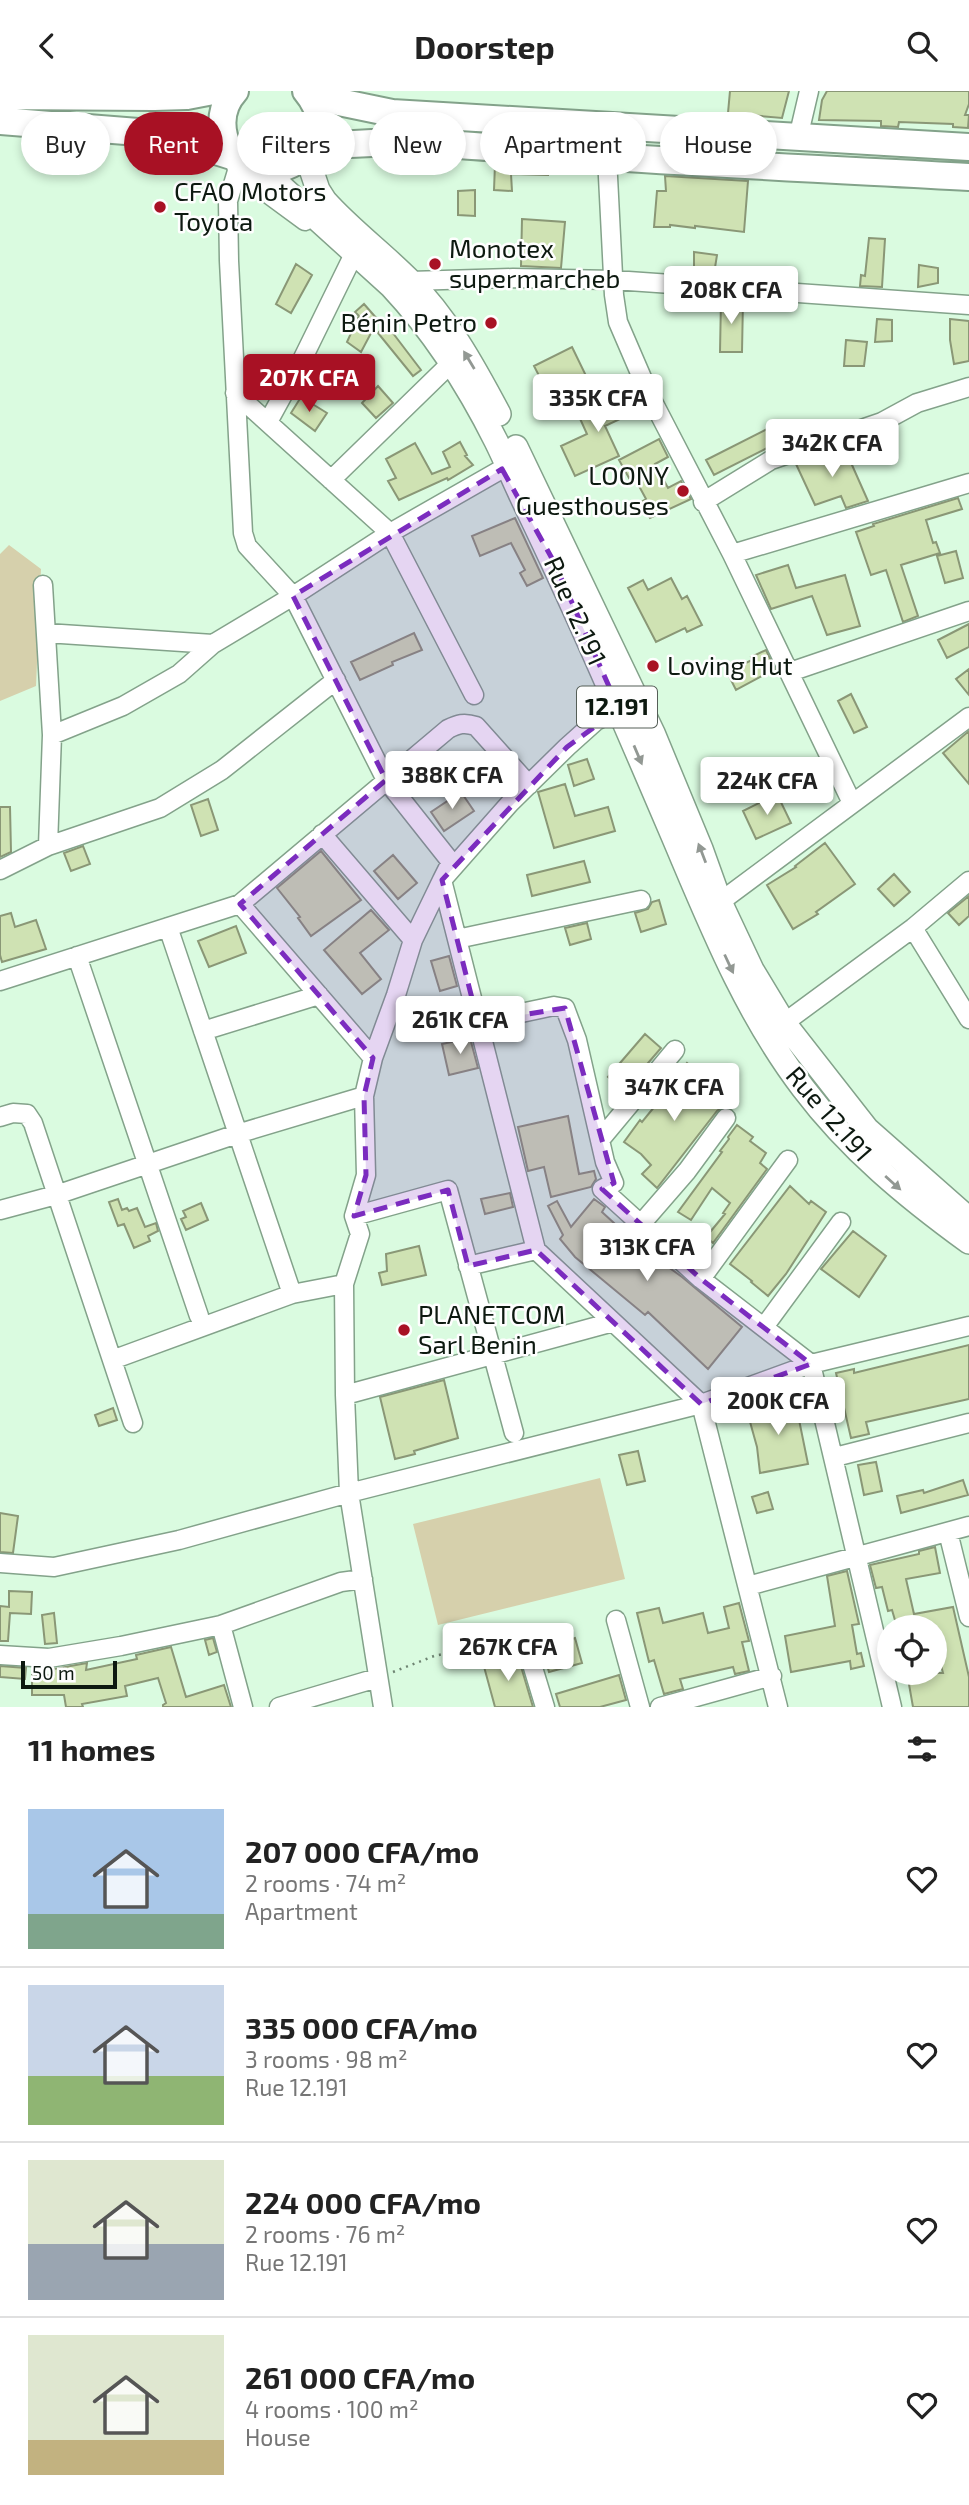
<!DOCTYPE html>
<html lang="en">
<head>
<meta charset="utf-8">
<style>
  :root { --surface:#fff; --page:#f6f6f6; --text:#222; --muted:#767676; --line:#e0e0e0; --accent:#a81124 }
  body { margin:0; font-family:"Exo 2",sans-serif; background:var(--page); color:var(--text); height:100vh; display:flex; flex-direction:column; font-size:26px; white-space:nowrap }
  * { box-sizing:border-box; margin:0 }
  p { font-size:23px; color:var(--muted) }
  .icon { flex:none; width:38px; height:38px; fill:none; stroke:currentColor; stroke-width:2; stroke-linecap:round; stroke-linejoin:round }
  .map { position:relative; height:1616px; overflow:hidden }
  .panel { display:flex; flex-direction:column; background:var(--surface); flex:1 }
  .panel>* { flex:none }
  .banner { position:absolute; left:21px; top:21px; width:928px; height:63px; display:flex; gap:14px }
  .buttons { position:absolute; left:877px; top:1524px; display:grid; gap:14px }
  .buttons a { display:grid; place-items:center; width:70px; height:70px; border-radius:50%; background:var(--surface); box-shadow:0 4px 10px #0003; font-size:35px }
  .scale { position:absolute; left:21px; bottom:18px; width:96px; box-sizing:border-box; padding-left:7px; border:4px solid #0d1910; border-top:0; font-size:19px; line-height:24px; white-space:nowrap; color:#0d1910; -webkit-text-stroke:5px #fefefe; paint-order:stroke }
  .price { position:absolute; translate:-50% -60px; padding:0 16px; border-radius:7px; background:#fff; color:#222; font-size:23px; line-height:46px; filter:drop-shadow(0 2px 4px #0008) }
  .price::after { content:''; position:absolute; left:50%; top:42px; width:21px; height:16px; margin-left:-10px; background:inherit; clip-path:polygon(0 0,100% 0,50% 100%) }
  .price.on { background:var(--accent); color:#fff }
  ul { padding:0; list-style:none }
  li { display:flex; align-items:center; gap:21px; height:175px; padding:0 28px }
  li+li { border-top:2px solid var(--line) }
  li span { display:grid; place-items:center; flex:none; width:196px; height:140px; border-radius:0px; color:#555 }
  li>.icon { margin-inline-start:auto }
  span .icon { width:84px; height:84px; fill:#fffc; stroke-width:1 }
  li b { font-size:30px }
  h2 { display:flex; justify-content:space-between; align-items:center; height:84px; padding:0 28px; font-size:30px }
  .chip { padding:0 24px; border-radius:32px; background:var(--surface); box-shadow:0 4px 10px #0003; font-size:24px; line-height:63px }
  .chip.on { background:var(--accent); color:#fff }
  header { display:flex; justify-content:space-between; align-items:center; height:91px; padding:0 28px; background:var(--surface); font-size:32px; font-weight:700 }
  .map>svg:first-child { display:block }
  .green { fill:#d6d0ac }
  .building { fill:#cfe2b3; stroke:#8a9776; stroke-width:2 }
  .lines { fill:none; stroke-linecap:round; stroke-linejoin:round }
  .minor-casing { stroke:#83a28a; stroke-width:21 }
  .major-casing { stroke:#83a28a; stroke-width:26 }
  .highway-casing { stroke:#83a28a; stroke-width:30 }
  .path { stroke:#6e8472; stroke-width:2.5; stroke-dasharray:2 5; stroke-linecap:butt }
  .minor { stroke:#fff; stroke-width:18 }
  .major { stroke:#fff; stroke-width:23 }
  .highway { stroke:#fff; stroke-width:26 }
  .oneway { fill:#929893 }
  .marked { fill:#7b2cbf; fill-opacity:0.2; stroke:#7b2cbf; stroke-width:5; stroke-dasharray:14 9; stroke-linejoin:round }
  .poi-dot { fill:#a81124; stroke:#fefefe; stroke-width:2.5 }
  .labels { text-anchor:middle; stroke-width:5; stroke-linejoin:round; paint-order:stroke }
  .shield { fill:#fefefe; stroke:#555e57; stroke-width:2 }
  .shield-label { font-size:24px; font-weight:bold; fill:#0d1910 }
  .poi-label { font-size:26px; fill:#0d1910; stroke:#fefefe; text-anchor:start }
  .street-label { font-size:26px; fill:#0d1910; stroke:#fefefe }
</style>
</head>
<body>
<header><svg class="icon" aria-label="back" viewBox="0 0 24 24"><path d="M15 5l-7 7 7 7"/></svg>Doorstep<svg class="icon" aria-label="search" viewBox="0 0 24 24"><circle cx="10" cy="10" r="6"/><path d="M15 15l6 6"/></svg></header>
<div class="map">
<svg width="969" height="1616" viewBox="0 0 969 1616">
  <rect width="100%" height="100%" fill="#dafbe0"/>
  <!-- green -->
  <path class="green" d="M 9,454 L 41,478 L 36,595 L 0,610 L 0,463 Z
    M 600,1387 L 625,1488 L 438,1534 L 413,1433 Z"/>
  <!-- building -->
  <path class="building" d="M 730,0 L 789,0 L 782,27 L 728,22 Z
    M 827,0 L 969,0 L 969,13 L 965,24 L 969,24 L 968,37 L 953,36 L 953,33 L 899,31 L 898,36 L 881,35 L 881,30 L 819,29 L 822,9 Z
    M 495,73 L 548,77 L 548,84 L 511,83 L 512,100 L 494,99 Z
    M 665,85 L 748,90 L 744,141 L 695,135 L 695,137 L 670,134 L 670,136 L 654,136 L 657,100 L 666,100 Z
    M 475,99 L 475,125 L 458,124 L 458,100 Z
    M 522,128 L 565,131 L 561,177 L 521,175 Z
    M 869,147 L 885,148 L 882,196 L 860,195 L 861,184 L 865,185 Z
    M 694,161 L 717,164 L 714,183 L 694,183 Z
    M 296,173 L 312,184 L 291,222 L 276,213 Z
    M 919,174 L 938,177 L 938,192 L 918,196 Z
    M 721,208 L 743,209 L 742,261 L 720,261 Z
    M 364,213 L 378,229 L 361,261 L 347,251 L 359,225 L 355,221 Z
    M 877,228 L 892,229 L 892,250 L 875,251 Z
    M 950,228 L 969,230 L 969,270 L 954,273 L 950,249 Z
    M 386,233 L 421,279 L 413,285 L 378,242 Z
    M 846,249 L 867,251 L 864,275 L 844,275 Z
    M 572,256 L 590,293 L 553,312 L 534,275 Z
    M 328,270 L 347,283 L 339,302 L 317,289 Z
    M 378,295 L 393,312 L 376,327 L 362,312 Z
    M 632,300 L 641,318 L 605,335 L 619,365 L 575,385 L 561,355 L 587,343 L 577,321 L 592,315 L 594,319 Z
    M 301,306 L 327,322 L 315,340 L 291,322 Z
    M 767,338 L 775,353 L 714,384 L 706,369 Z
    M 659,348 L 668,366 L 655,373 L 668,397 L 681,390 L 691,408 L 650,427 L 641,411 L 646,408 L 633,384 L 629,387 L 619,369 Z
    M 460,351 L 467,364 L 465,365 L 473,374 L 448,389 L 447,387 L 399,409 L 388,390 L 396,387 L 386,368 L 415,352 L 432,383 L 450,376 L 443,361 Z
    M 844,356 L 868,410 L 846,417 L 841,405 L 815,414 L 796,373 Z
    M 958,407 L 962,418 L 926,429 L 933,452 L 936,451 L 940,462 L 901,474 L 918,525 L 903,531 L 886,479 L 871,484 L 856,441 L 874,435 L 873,433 Z
    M 515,427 L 543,487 L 527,495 L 520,482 L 525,479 L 511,452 L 480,465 L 472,445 Z
    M 956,460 L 963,487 L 945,492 L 937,465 Z
    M 788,474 L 796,497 L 845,484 L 860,535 L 827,544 L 812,505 L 771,518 L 756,484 Z
    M 671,487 L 682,508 L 687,505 L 702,534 L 687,541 L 685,537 L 656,551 L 628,497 L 643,489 L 648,499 Z
    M 969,533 L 969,556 L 947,567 L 938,549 Z
    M 414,542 L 422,559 L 392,571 L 393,574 L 360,589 L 351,571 Z
    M 766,559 L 775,578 L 736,599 L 727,581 L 752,569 L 751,566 Z
    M 969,578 L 969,604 L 956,588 Z
    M 851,603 L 867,636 L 854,642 L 838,610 Z
    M 969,640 L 969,693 L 943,662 Z
    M 587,668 L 594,688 L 574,695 L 568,674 Z
    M 565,693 L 575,725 L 608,716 L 615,740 L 554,757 L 538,701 Z
    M 461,701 L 474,720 L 444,740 L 431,721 Z
    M 777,703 L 791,732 L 756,748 L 743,720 Z
    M 208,708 L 218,739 L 201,745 L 191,714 Z
    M 0,716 L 10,716 L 11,761 L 0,766 Z
    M 825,752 L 855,793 L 816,821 L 818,823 L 793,838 L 767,794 L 796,776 L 795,775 Z
    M 83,755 L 90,773 L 71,780 L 64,762 Z
    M 321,760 L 361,809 L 311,845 L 298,827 L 300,826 L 277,797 Z
    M 393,764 L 417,792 L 398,808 L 374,780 Z
    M 584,770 L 590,791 L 532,805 L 527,784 Z
    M 894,783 L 910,801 L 894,815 L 878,798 Z
    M 969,805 L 969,825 L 959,834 L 948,822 Z
    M 659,809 L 666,833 L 641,841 L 635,822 L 648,818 L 652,811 Z
    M 371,819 L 389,839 L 360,862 L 381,888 L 362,903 L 324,859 Z
    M 11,822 L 15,836 L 36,829 L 46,858 L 2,871 L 0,864 L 0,825 Z
    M 587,832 L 591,848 L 570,854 L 565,837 Z
    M 236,835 L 246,862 L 209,876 L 198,850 Z
    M 449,865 L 457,895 L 440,900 L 431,870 Z
    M 645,943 L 661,957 L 624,1000 L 608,986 Z
    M 470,947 L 478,977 L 449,984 L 442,953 Z
    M 687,972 L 717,995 L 709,1006 L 722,1016 L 717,1020 L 657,1097 L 642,1083 L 651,1074 L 641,1063 L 624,1051 L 640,1029 L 642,1031 L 673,993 L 671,992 Z
    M 568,1025 L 579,1083 L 594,1080 L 596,1088 L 591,1096 L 551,1106 L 544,1076 L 528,1080 L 518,1036 Z
    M 737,1034 L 753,1046 L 750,1050 L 766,1062 L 760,1072 L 767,1078 L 713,1152 L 706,1146 L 725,1123 L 723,1122 L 730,1112 L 712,1097 L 691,1129 L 678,1121 L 722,1061 L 720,1060 L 729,1048 L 728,1046 Z
    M 790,1095 L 809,1113 L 811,1110 L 826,1121 L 786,1183 L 768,1205 L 751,1191 L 752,1190 L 730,1173 Z
    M 510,1102 L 513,1116 L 485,1123 L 481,1108 Z
    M 118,1108 L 122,1119 L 127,1117 L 129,1120 L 137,1117 L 145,1136 L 156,1132 L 158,1140 L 148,1145 L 150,1150 L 134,1157 L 124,1133 L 118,1135 L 109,1111 Z
    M 594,1108 L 605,1116 L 602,1121 L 638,1154 L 682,1186 L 742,1236 L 708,1278 L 648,1221 L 645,1224 L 575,1166 L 560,1148 L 563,1144 L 548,1115 L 557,1110 L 571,1136 Z
    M 201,1112 L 208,1129 L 186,1139 L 181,1128 L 186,1126 L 183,1120 Z
    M 853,1140 L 886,1165 L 859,1206 L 821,1178 Z
    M 419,1155 L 426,1184 L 382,1194 L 379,1182 L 387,1180 L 386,1163 Z
    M 969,1254 L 969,1308 L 866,1331 L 869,1343 L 851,1347 L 836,1282 L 854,1278 L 854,1282 Z
    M 444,1289 L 458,1347 L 414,1360 L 415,1363 L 395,1368 L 380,1306 Z
    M 795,1309 L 808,1373 L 760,1382 L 757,1356 L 747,1320 Z
    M 113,1317 L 117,1329 L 99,1335 L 95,1324 Z
    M 638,1360 L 645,1390 L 627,1394 L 619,1364 Z
    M 876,1371 L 882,1400 L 864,1404 L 858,1374 Z
    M 963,1389 L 968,1404 L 901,1422 L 897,1405 L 923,1399 L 924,1402 Z
    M 768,1401 L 773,1418 L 757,1422 L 752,1406 Z
    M 0,1422 L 18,1425 L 13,1462 L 0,1461 Z
    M 935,1456 L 940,1482 L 906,1488 L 914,1523 L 953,1516 L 969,1586 L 969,1616 L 913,1616 L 907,1582 L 943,1582 L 934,1548 L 934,1536 L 897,1536 L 892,1519 L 888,1520 L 882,1496 L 876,1497 L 870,1474 L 919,1463 L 919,1460 Z
    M 847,1480 L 859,1533 L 852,1534 L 857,1563 L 861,1562 L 864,1575 L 851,1578 L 850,1570 L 791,1581 L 785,1545 L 835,1535 L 827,1485 Z
    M 9,1500 L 32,1501 L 31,1523 L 10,1522 L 8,1550 L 0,1550 L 0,1515 L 9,1516 Z
    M 739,1512 L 749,1550 L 742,1551 L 749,1580 L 735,1583 L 733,1576 L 680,1588 L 683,1598 L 664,1603 L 654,1569 L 649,1571 L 637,1522 L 659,1517 L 663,1532 L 703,1522 L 708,1542 L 729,1537 L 724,1516 Z
    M 54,1522 L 57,1552 L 45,1553 L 42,1524 Z
    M 213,1547 L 217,1561 L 209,1564 L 205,1549 Z
    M 575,1547 L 582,1572 L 549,1581 L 542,1557 Z
    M 171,1556 L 186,1606 L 224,1594 L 231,1616 L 163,1616 L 163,1614 L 166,1612 L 158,1587 L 125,1595 L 127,1605 L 82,1613 L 83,1616 L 66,1616 L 64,1604 L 32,1604 L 32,1584 L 54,1584 L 54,1578 L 87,1572 L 86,1579 L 137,1568 L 136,1564 Z
    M 517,1562 L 533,1616 L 495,1616 L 483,1572 Z
    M 0,1575 L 26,1577 L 25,1588 L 0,1586 Z
    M 619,1584 L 626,1609 L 600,1616 L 560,1616 L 556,1603 Z"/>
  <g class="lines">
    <!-- minor casing -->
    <g class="minor-casing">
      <path id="minor" d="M 798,47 L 809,0
        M 235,66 L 237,80 L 228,110 L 229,170 L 243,442 L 247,455 L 293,505 L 386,689 L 451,771 L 442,789 L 536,1159 L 701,1313 L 778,1616
        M 607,66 L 614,204 L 618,231 L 649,303 L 732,463 L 852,712
        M 237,80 L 305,130
        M 410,190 L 513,187 L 614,189 L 969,214
        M 235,302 L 390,442 L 474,604
        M 268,331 L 302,269 L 351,169
        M 331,389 L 446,277
        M 703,411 L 771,369 L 882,331 L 917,312 L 969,296
        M 732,463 L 969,392
        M 43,494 L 52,644 L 48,755
        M 46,542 L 213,553
        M 790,581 L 969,520
        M 52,644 L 123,615 L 179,583 L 213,553 L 293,505 L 390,442 L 502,378
        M 322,743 L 413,849
        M 0,779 L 48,755 L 160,717 L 222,679 L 336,589
        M 720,811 L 969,626
        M 240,813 L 373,967
        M 168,836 L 292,1203
        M 913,837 L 969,928
        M 457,848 L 641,809
        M 77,865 L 199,1225
        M 0,890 L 240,813 L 448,638 C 458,633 464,631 476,635 L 529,694
        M 478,931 L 554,915 L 565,917 L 577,949 L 605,1071 L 614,1092 L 602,1098 L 701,1188 L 811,1273 L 892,1616
        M 784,932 L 913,837 L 969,790
        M 203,940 L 319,904
        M 0,1026 L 13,1022 L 27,1023 L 33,1032 L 133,1332
        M 600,1049 L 675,959
        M 0,1119 L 56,1104 L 237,1043 L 364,1005
        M 354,1125 L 448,1099 L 514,1342
        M 641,1133 L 687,1080 L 726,1027
        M 468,1175 L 536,1159
        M 701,1188 L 788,1069
        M 764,1236 L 841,1131
        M 112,1269 L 292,1203 L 344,1193
        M 345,1304 L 613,1231
        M 835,1366 L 969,1332
        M 948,1441 L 969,1526
        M 0,1472 L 54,1476 L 179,1449 L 349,1402 L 701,1313 L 811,1273 L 969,1235
        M 748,1495 L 969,1435
        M 616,1529 L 640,1616
        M 221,1534 L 243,1616
        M 524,1547 L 545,1616
        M 0,1564 L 49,1567 L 121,1555 L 221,1534 L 341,1491 L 363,1488
        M 279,1616 L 377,1587
        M 383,1616 L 349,1402 L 345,1304 L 344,1193 L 360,1143 L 354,1125 L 366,1084 L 364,1005 L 373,967 L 396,904 L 413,849 L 442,789 L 510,712 L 567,656 L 596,630 L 619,618
        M 660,1616 L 772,1585"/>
    </g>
    <!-- major casing -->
    <g class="major-casing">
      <path id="major" d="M 306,63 L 318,99 L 325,110 C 350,138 381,161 408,188 C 447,227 473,274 499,323
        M 263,79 L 391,195 C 434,241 468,294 496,350 C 507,372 516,395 527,417 C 579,525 626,635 673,745 C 710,832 745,921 803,997 C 849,1058 907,1106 969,1151
        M 516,356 L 653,642 L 701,758 L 720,811 L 752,879 L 784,932 L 867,1038 L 969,1128"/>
    </g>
    <!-- highway casing -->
    <g class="highway-casing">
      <path id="highway" d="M 235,0 C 223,13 220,28 224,45 C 241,117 359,63 306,0
        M 0,5 L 154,6 L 187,5 L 213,0
        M 310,5 L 392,22 L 969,56
        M 0,30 L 138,41 L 184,50 L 235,66
        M 311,58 C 396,43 494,58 581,64 C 710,73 840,79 969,86"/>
    </g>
    <!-- path -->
    <path class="path" d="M 393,1581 L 434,1565 L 511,1549"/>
    <!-- minor -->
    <use href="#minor" class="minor"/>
    <!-- major -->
    <use href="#major" class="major"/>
    <!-- highway -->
    <use href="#highway" class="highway"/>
  </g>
  <!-- one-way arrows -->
  <defs><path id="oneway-solid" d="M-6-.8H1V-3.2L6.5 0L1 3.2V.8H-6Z" transform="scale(1.75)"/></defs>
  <g class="oneway">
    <use href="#oneway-solid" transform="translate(469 269) rotate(-121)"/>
    <use href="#oneway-solid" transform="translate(638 664) rotate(67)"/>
    <use href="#oneway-solid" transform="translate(702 762) rotate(-111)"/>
    <use href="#oneway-solid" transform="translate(729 873) rotate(65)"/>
    <use href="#oneway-solid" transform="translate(893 1092) rotate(42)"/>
  </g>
  <!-- marked area -->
  <path class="marked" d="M 502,378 L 554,471 L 619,618 L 567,656 L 442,789 L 478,931 L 565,917 L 614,1092 L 602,1098 L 701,1188 L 811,1273 L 701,1313 L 536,1159 L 468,1175 L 448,1099 L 354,1125 L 366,1084 L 364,1005 L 373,967 L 240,813 L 386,689 L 293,505 Z"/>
  <!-- markers -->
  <g class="poi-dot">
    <circle cx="160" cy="116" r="7"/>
    <circle cx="435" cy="173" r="7"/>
    <circle cx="491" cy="232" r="7"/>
    <circle cx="683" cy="400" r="7"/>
    <circle cx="653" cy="575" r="7"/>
    <circle cx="404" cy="1239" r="7"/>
  </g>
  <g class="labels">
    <!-- shield labels -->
    <rect class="shield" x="577" y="595.5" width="80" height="41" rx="5"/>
    <g class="shield-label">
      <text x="617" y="624">12.191</text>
    </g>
    <!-- poi labels -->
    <g class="poi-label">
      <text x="174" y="110">CFAO Motors<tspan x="174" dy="30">Toyota</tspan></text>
      <text x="449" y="167">Monotex<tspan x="449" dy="30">supermarcheb</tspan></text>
      <text x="477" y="241" text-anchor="end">Bénin Petro</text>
      <text x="669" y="394" text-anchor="end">LOONY<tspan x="669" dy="30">Guesthouses</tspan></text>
      <text x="667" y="584">Loving Hut</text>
      <text x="418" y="1233">PLANETCOM<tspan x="418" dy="30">Sarl Benin</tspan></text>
    </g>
    <!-- street labels -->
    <g class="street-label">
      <text transform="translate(575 520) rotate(66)" y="9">Rue 12.191</text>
      <text transform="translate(829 1023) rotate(49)" y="9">Rue 12.191</text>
    </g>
  </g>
</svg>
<div class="buttons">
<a><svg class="icon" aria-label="locate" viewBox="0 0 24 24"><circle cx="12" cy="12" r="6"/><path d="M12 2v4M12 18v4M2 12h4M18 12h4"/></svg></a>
</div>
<div class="scale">50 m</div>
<b class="price" style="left:731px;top:235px">208K CFA</b>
<b class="price on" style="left:309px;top:323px">207K CFA</b>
<b class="price" style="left:598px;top:343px">335K CFA</b>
<b class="price" style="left:832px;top:388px">342K CFA</b>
<b class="price" style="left:452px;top:720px">388K CFA</b>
<b class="price" style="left:767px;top:726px">224K CFA</b>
<b class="price" style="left:460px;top:965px">261K CFA</b>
<b class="price" style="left:674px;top:1032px">347K CFA</b>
<b class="price" style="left:647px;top:1192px">313K CFA</b>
<b class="price" style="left:778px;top:1346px">200K CFA</b>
<b class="price" style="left:508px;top:1592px">267K CFA</b>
<div class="banner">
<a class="chip">Buy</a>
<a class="chip on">Rent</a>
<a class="chip">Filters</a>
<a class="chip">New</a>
<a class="chip">Apartment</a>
<a class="chip">House</a>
</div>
</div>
<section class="panel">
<h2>11 homes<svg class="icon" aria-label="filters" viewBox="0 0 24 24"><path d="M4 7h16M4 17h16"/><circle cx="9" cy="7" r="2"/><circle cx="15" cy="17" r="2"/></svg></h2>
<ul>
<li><span style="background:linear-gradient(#a9c7e8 75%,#7fa58c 0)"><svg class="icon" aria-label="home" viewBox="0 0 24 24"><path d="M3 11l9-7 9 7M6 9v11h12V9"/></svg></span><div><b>207 000 CFA/mo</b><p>2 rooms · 74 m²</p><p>Apartment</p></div><svg class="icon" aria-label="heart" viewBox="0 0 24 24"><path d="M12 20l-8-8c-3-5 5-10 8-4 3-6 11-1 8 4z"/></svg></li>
<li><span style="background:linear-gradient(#c9d6e8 65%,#8fb573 0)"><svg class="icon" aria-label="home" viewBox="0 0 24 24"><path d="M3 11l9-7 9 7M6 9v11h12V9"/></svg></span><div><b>335 000 CFA/mo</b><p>3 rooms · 98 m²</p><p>Rue 12.191</p></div><svg class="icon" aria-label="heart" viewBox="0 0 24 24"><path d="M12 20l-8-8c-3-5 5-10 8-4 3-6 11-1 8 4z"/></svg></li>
<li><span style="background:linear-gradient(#dfe7d0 60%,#9aa5b1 0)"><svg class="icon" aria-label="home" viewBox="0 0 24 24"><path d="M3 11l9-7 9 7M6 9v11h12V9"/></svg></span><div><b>224 000 CFA/mo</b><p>2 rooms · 76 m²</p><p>Rue 12.191</p></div><svg class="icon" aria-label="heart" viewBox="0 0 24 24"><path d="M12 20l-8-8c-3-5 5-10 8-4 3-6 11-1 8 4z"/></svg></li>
<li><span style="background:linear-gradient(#dfe7d0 75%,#c2b280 0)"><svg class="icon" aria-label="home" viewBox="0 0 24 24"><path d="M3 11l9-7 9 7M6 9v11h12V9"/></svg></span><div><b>261 000 CFA/mo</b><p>4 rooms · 100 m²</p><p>House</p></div><svg class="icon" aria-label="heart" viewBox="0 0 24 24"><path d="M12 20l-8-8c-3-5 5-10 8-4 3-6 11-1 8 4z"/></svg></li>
</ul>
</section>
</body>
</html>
